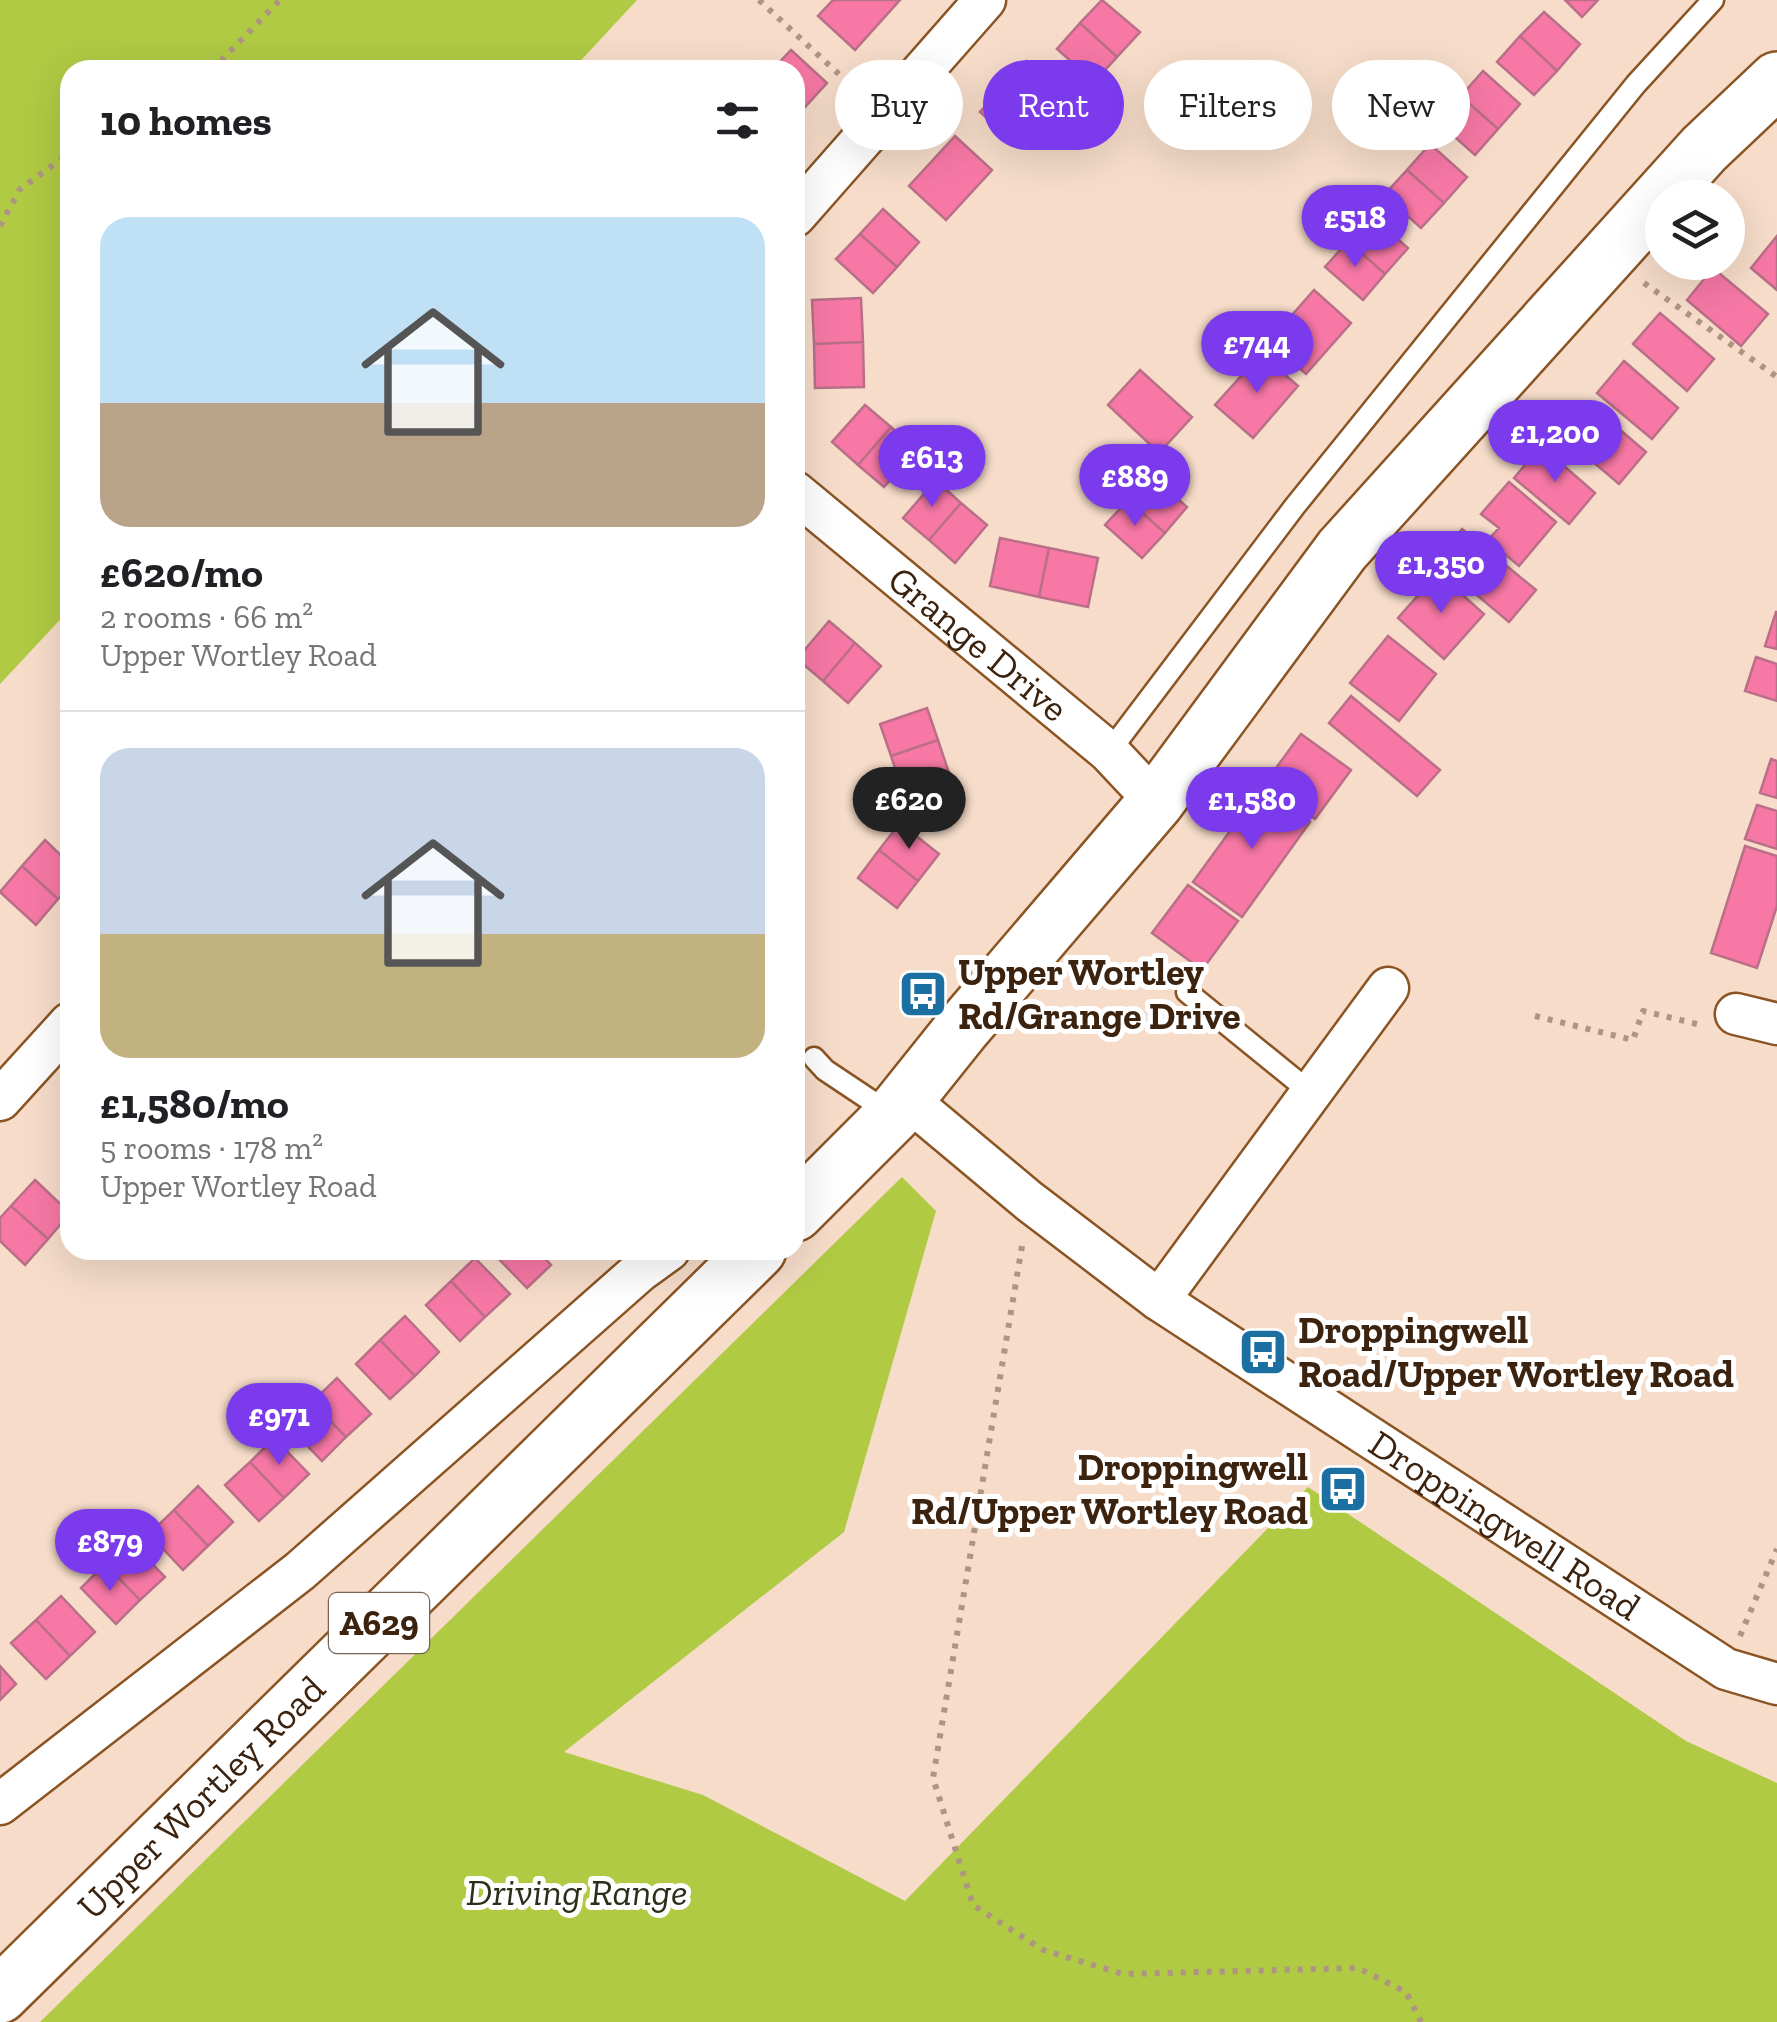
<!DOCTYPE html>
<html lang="en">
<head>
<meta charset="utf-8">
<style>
  :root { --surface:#fff; --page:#f2f2f2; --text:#202124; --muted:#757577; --line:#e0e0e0; --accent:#7c3aed }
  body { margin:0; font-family:"Zilla Slab",serif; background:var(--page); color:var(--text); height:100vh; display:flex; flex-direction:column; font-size:38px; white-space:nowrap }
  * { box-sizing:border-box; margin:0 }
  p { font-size:32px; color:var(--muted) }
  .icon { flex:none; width:55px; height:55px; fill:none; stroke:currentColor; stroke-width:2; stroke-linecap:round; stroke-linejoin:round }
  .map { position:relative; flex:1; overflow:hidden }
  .panel { position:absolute; left:60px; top:60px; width:745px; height:1200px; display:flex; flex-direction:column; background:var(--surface); border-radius:30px; box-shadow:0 10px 40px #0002 }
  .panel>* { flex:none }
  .banner { position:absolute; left:835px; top:60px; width:790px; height:90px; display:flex; gap:20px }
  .tools { position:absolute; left:1645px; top:180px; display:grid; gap:20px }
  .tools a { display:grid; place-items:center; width:100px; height:100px; border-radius:50%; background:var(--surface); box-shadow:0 10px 40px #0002; font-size:50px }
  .price { position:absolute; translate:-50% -85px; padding:0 22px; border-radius:35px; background:var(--accent); color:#fff; font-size:32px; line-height:65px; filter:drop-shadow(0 2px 5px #0008) }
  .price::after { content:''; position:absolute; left:50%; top:60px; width:30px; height:22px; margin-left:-15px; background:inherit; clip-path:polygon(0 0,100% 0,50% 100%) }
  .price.active { background:#222; color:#fff }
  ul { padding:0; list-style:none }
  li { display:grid; align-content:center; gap:20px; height:530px; padding:0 40px }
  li+li { border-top:2px solid var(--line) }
  li span { display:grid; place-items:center; height:310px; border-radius:30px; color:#555 }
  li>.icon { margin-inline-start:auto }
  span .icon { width:180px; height:180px; fill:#fffc; stroke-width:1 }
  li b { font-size:42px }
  h2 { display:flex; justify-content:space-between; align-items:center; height:120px; padding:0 40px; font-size:42px }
  .chip { padding:0 35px; border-radius:45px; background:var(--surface); box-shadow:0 10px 40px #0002; font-size:35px; line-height:90px }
  .chip.active { background:var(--accent); color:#fff }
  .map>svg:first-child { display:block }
  .green { fill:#b0ca44 }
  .building { fill:#f778a5; stroke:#b86f87; stroke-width:2.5 }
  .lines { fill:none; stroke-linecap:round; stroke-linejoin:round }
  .lane-casing { stroke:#8b5423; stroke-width:25 }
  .street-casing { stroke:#8b5423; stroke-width:45 }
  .primary-casing { stroke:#8b5423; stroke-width:60 }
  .path { stroke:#ae9581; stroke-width:6; stroke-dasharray:5 8; stroke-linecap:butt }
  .lane { stroke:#fff; stroke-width:20 }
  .street { stroke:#fff; stroke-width:40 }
  .primary { stroke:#fff; stroke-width:55 }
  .labels { text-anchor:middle; stroke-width:10; stroke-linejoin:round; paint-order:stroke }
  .shield { fill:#fff; stroke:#766557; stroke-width:2.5 }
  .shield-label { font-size:35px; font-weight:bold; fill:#3b230f }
  .street-label { font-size:38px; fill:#3b230f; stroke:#fff }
  .poi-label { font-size:38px; font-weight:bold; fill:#3b230f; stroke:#fff; text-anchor:start }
  .park-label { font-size:38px; font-style:italic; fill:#2a2f19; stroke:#fff }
</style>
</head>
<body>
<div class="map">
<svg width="1777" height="2022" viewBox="0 0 1777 2022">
  <rect width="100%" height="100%" fill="#f6dcc9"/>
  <!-- green -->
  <path class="green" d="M 0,0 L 637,0 L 572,70 L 70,70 L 70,609 L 0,684 Z
    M 902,1177 L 936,1211 L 844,1532 L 564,1752 L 703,1795 L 905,1901 L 1308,1487 L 1686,1741 L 1777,1783 L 1777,2022 L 40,2022 Z"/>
  <!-- building -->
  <path class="building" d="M 833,0 L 900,0 L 855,50 L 818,16 Z
    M 1102,0 L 1140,32 L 1117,57 L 1080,23 Z
    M 1565,0 L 1598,0 L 1582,17 Z
    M 1544,12 L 1580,44 L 1557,71 L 1520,36 Z
    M 1080,23 L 1117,57 L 1094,82 L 1057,49 Z
    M 1520,36 L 1557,71 L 1534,95 L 1497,62 Z
    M 791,50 L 827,83 L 795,118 L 795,70 L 772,70 Z
    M 1026,61 L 1062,95 L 1016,145 L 980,112 Z
    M 1483,71 L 1520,104 L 1498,129 L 1461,96 Z
    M 1461,96 L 1498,129 L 1475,155 L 1438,122 Z
    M 955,136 L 992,170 L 946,220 L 909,186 Z
    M 1430,144 L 1467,177 L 1444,203 L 1407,170 Z
    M 1407,170 L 1444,203 L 1421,228 L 1384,195 Z
    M 883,209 L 919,242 L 897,267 L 860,234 Z
    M 1370,215 L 1408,248 L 1385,274 L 1348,241 Z
    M 860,234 L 897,267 L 873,293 L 836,259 Z
    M 1777,236 L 1777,290 L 1751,268 Z
    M 1348,241 L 1385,274 L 1363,300 L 1325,267 Z
    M 1713,268 L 1768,314 L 1741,346 L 1687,300 Z
    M 1314,290 L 1351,323 L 1306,374 L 1269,341 Z
    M 861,298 L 863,342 L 814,344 L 812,300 Z
    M 1660,313 L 1714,359 L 1687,391 L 1633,344 Z
    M 863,342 L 864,387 L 815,388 L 814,344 Z
    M 1261,354 L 1298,386 L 1253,438 L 1215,405 Z
    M 1624,361 L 1678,408 L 1652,439 L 1597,393 Z
    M 1140,370 L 1192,417 L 1159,453 L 1108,405 Z
    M 865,405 L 891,427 L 858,465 L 832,442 Z
    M 1591,405 L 1646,452 L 1619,484 L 1564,437 Z
    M 891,427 L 916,450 L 884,487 L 858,465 Z
    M 1541,446 L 1595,493 L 1569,524 L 1514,478 Z
    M 1150,474 L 1187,507 L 1165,533 L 1128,500 Z
    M 936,480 L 961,503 L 929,540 L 903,518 Z
    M 1509,482 L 1556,522 L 1519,566 L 1488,540 L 1499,528 L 1481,514 Z
    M 1128,500 L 1165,533 L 1142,558 L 1105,525 Z
    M 961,503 L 987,525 L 955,563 L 929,540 Z
    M 1462,529 L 1536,590 L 1509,622 L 1453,575 L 1464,562 L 1447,548 Z
    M 1000,538 L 1049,548 L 1039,597 L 990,586 Z
    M 1049,548 L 1098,558 L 1088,607 L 1039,597 Z
    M 1438,573 L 1484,614 L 1444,659 L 1398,618 Z
    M 1776,612 L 1777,612 L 1777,649 L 1765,646 Z
    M 829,621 L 855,643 L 823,681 L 797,659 Z
    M 1388,636 L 1436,674 L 1399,721 L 1350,683 Z
    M 855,643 L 881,666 L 848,703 L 823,681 Z
    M 1756,657 L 1777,664 L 1777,701 L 1745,691 Z
    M 1351,696 L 1440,770 L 1417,796 L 1329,723 Z
    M 927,708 L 938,740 L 891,756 L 880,724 Z
    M 1301,734 L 1351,770 L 1315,819 L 1265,783 Z
    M 938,740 L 949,773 L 902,789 L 891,756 Z
    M 1771,759 L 1777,761 L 1777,798 L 1760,793 Z
    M 1262,787 L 1310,822 L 1242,917 L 1193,882 Z
    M 1757,805 L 1777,811 L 1777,849 L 1745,839 Z
    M 900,823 L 939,854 L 918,881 L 879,850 Z
    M 45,840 L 70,864 L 70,887 L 58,899 L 22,866 Z
    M 1745,846 L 1777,856 L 1777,906 L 1757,968 L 1711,953 Z
    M 879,850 L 918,881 L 897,908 L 858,878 Z
    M 22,866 L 58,899 L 36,925 L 0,892 Z
    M 1188,885 L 1238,921 L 1202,970 L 1152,933 Z
    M 35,1180 L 70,1213 L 48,1239 L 11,1206 Z
    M 11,1206 L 48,1239 L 25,1265 L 0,1241 L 0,1218 Z
    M 494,1250 L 537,1250 L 551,1265 L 527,1288 L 492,1252 Z
    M 475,1258 L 510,1294 L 485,1317 L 451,1281 Z
    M 451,1281 L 485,1317 L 460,1341 L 426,1305 Z
    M 405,1316 L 439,1352 L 415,1376 L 380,1340 Z
    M 380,1340 L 415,1376 L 390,1399 L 356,1364 Z
    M 337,1378 L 371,1414 L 346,1437 L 312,1402 Z
    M 312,1402 L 346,1437 L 322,1461 L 287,1425 Z
    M 274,1438 L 309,1474 L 284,1498 L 250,1462 Z
    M 250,1462 L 284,1498 L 259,1521 L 225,1485 Z
    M 198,1486 L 233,1522 L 208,1546 L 174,1510 Z
    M 174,1510 L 208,1546 L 183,1570 L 149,1534 Z
    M 130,1541 L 165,1577 L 140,1600 L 105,1564 Z
    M 105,1564 L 140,1600 L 116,1624 L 81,1588 Z
    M 61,1596 L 95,1632 L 70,1656 L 36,1620 Z
    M 36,1620 L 70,1656 L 46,1679 L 11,1643 Z
    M 0,1666 L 16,1684 L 0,1700 Z"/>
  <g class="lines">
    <!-- lane casing -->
    <g class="lane-casing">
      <path id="lane" d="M 1109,752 L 1295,506 L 1636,84 L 1713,0
        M 1187,992 L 1310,1092
        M 814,1058 L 825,1070 L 891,1114"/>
    </g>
    <!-- street casing -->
    <g class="street-casing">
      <g id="street">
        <path d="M 795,216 L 985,0"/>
        <path id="s1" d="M 795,492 L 1109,752 L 1156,802"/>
        <path d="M 1736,1014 L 1777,1024"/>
        <path id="s2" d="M 907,1099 L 1029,1201 L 1159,1300 L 1726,1669 L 1777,1684"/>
        <path d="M 0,1100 L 70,1023"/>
        <path d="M 1159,1300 L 1388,988"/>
        <path d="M 0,1804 L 300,1571 L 640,1271 L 669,1250"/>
      </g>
    </g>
    <!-- primary casing -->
    <g class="primary-casing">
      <g id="primary">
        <path d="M 795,1213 L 893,1115 L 961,1030 L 1156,802 L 1342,550 L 1704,149 L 1777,80"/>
        <path id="s3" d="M 0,1995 L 758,1250"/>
      </g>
    </g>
    <!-- path -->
    <path class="path" d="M 759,0 L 857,91
      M 212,70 L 280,0
      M 0,226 L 20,189 L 70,153
      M 1644,283 L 1777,377
      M 1535,1016 L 1633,1040 L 1643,1011 L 1697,1024
      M 1022,1246 L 933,1778 L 973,1905 L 1043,1950 L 1123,1974 L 1358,1968 L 1406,1992 L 1421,2022
      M 1740,1636 L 1777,1549"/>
    <!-- lane -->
    <use href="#lane" class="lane"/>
    <!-- street -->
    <use href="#street" class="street"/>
    <!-- primary -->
    <use href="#primary" class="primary"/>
  </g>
  <!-- icons -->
  <defs>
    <g id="bus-square" transform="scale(2.5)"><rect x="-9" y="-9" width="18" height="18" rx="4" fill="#1c70a1" stroke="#fff"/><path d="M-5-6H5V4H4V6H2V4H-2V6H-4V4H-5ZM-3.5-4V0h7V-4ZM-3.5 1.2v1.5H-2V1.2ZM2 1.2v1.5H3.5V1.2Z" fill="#fff"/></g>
  </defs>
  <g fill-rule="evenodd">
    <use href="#bus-square" x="923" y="994"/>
    <use href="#bus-square" x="1263" y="1352"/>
    <use href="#bus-square" x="1343" y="1489"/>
  </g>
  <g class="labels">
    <!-- shield labels -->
    <rect class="shield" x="329" y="1593" width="100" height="60" rx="8"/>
    <g class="shield-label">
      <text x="379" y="1635">A629</text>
    </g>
    <!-- street labels -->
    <g class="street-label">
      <text dy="13" stroke="none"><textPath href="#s1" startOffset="238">Grange Drive</textPath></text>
      <text dy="13" stroke="none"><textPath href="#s2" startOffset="735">Droppingwell Road</textPath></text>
      <text dy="13" stroke="none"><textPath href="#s3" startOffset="282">Upper Wortley Road</textPath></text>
    </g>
    <!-- poi labels -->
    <g class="poi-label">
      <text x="958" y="985">Upper Wortley<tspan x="958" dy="44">Rd/Grange Drive</tspan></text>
      <text x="1298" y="1343">Droppingwell<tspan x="1298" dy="44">Road/Upper Wortley Road</tspan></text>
      <text x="1308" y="1480" text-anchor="end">Droppingwell<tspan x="1308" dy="44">Rd/Upper Wortley Road</tspan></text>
    </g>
    <!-- park labels -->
    <g class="park-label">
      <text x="577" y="1905">Driving Range</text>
    </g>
  </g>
</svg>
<div class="tools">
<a><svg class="icon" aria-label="layers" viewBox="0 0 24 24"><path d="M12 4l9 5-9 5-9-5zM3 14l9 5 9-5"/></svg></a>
</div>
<b class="price" style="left:1355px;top:270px">£518</b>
<b class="price" style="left:1257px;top:396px">£744</b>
<b class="price" style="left:1555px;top:485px">£1,200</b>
<b class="price" style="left:932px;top:510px">£613</b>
<b class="price" style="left:1135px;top:529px">£889</b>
<b class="price" style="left:1441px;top:616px">£1,350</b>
<b class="price active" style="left:909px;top:852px">£620</b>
<b class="price" style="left:1252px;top:852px">£1,580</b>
<b class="price" style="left:279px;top:1468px">£971</b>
<b class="price" style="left:110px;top:1594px">£879</b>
<div class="banner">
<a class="chip">Buy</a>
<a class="chip active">Rent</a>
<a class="chip">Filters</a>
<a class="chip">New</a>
</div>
<section class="panel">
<h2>10 homes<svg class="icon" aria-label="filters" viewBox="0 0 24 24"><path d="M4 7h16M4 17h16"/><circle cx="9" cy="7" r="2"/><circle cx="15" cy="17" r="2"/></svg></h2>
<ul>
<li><span style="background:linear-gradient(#bfe0f5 60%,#b9a48a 0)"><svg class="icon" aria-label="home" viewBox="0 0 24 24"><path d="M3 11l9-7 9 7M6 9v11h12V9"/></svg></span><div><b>£620/mo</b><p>2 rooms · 66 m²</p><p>Upper Wortley Road</p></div></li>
<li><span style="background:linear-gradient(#c9d6e8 60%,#c2b280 0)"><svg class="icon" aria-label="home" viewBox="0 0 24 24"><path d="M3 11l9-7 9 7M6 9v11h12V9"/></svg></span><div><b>£1,580/mo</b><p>5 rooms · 178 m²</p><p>Upper Wortley Road</p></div></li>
</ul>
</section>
</div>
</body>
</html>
